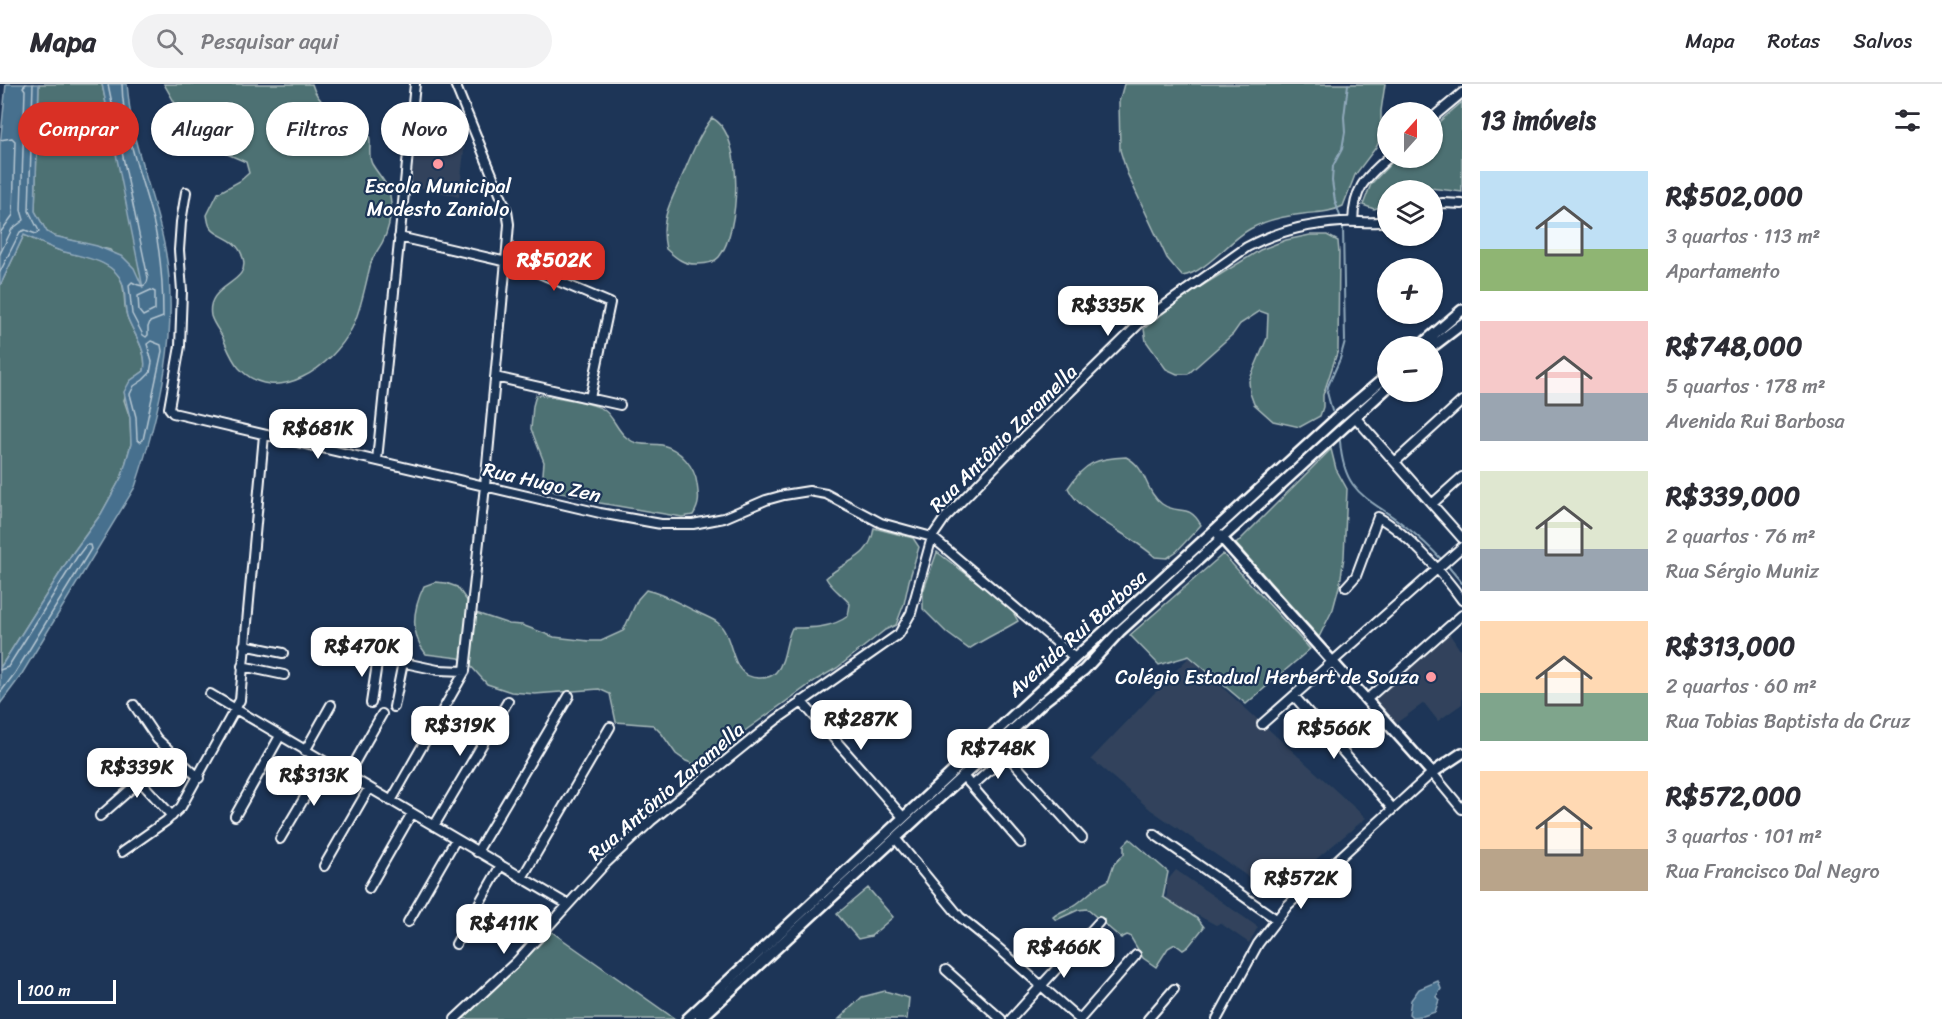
<!DOCTYPE html>
<html lang="pt">
<head>
<meta charset="utf-8">
<style>
  :root { --surface:#fff; --page:#f2f2f3; --text:#2b2b33; --muted:#7c7c81; --line:#e1e1e2; --accent:#d93025 }
  body { margin:0; font-family:Sriracha,sans-serif; background:var(--page); color:var(--text); height:100vh; display:flex; flex-direction:column; font-size:22px; white-space:nowrap }
  * { box-sizing:border-box; margin:0 }
  p { font-size:20px; color:var(--muted) }
  .icon { flex:none; width:33px; height:33px; fill:none; stroke:currentColor; stroke-width:2; stroke-linecap:round; stroke-linejoin:round }
  .map { position:relative; flex:1; overflow:hidden }
  .sheet { display:flex; flex-direction:column; background:var(--surface); width:480px }
  .sheet>* { flex:none }
  .hud { position:absolute; left:18px; top:18px; width:570px; height:54px; display:flex; gap:12px }
  .needle { width:39px; rotate:21deg }
  .controls { position:absolute; left:1377px; top:18px; display:grid; gap:12px }
  .controls a { display:grid; place-items:center; width:66px; height:66px; border-radius:50%; background:var(--surface); box-shadow:0 2px 4px #0004; font-size:30px }
  .scale { position:absolute; left:18px; bottom:15px; width:98px; box-sizing:border-box; padding-left:6px; border:3px solid #fff; border-top:0; font-size:16px; line-height:21px; white-space:nowrap; color:#fff; -webkit-text-stroke:4px #1d3557; paint-order:stroke }
  .price { position:absolute; translate:-50% -51px; padding:0 14px; border-radius:12px; background:#fff; color:#222; font-size:20px; line-height:39px; filter:drop-shadow(0 2px 3px #0008) }
  .price::after { content:''; position:absolute; left:50%; top:36px; width:18px; height:14px; margin-left:-9px; background:inherit; clip-path:polygon(0 0,100% 0,50% 100%) }
  .price.on { background:var(--accent); color:#fff }
  ul { padding:0; list-style:none }
  li { display:flex; align-items:center; gap:18px; height:150px; padding:0 18px }
  li span { display:grid; place-items:center; flex:none; width:168px; height:120px; border-radius:0px; color:#555 }
  li>.icon { margin-inline-start:auto }
  span .icon { width:72px; height:72px; fill:#fffc; stroke-width:1 }
  li b { font-size:26px }
  h2 { display:flex; justify-content:space-between; align-items:center; height:72px; padding:0 18px; font-size:26px }
  .chip { padding:0 21px; border-radius:27px; background:var(--surface); box-shadow:0 2px 4px #0004; font-size:21px; line-height:54px }
  .chip.on { background:var(--accent); color:#fff }
  header { display:flex; align-items:center; gap:36px; box-sizing:border-box; height:84px; padding:0 30px; background:var(--surface); border-bottom:2px solid var(--line) }
  header strong { font-size:28px }
  nav { display:flex; gap:33px; margin-inline-start:auto; font-size:21px }
  .search { width:420px; height:54px; background:var(--page); display:flex; align-items:center; gap:15px; box-sizing:border-box; padding:0 21px; border-radius:33px; color:var(--muted); font-size:22px }
  main { display:flex; flex:1; min-height:0 }
  .map>svg:first-child { display:block }
  .built { fill:#30435c }
  .green { fill:#4e7173; stroke:#a6b8b9; stroke-width:1.5 }
  .water { fill:#46708e; stroke:#90a9bb; stroke-width:1.5 }
  .lines { fill:none; stroke-linecap:round; stroke-linejoin:round }
  .shore { stroke:#b5c6d2; stroke-width:1.5 }
  .stream { stroke:#90a9bb; stroke-width:2 }
  .minor-casing { stroke:#fff; stroke-width:12 }
  .major-casing { stroke:#fff; stroke-width:14 }
  .minor { stroke:#1d3557; stroke-width:8 }
  .major { stroke:#1d3557; stroke-width:9 }
  .poi-dot { fill:#ff9aa2; stroke:#1d3557; stroke-width:2 }
  .labels { text-anchor:middle; stroke-width:4.5; stroke-linejoin:round; paint-order:stroke }
  .poi-label { font-size:20px; fill:#fff; stroke:#1d3557 }
  .street-label { font-size:20px; fill:#fff; stroke:#1d3557 }
</style>
</head>
<body>
<header>
<strong>Mapa</strong>
<div class="search"><svg class="icon" aria-label="search" viewBox="0 0 24 24"><circle cx="10" cy="10" r="6"/><path d="M15 15l6 6"/></svg>Pesquisar aqui</div>
<nav><a>Mapa</a><a>Rotas</a><a>Salvos</a></nav>
</header>
<main>
<div class="map">
<svg width="1462" height="935" viewBox="0 0 1462 935">
  <rect width="100%" height="100%" fill="#1d3557"/>
  <filter id="ink" filterUnits="userSpaceOnUse"><feTurbulence type="fractalNoise" baseFrequency=".0167" numOctaves="2"/><feDisplacementMap in="SourceGraphic" scale="12" xChannelSelector="R" yChannelSelector="G"/><feConvolveMatrix kernelMatrix="1 2 1 2 8 2 1 2 1" color-interpolation-filters="sRGB"/></filter>
  <g filter="url(#ink)">
    <!-- built -->
    <path class="built" d="M 417,44 L 466,48 L 459,113 L 411,101 Z
      M 1449,549 L 1462,569 L 1462,620 L 1438,637 L 1424,619 L 1395,640 L 1374,615 Z
      M 1189,573 L 1366,734 L 1280,805 L 1257,799 L 1151,726 L 1091,675 Z
      M 1176,786 L 1258,843 L 1249,859 L 1220,839 L 1216,841 L 1199,832 L 1183,829 L 1167,817 L 1167,797 Z"/>
    <!-- green -->
    <path class="green" d="M 39,0 L 102,0 L 145,207 L 110,166 L 54,152 L 47,148 L 35,127 Z
      M 164,0 L 312,0 C 318,21 336,29 354,39 C 357,41 363,42 365,45 C 375,55 366,68 372,80 C 381,95 390,100 391,120 C 391,133 388,148 382,159 C 378,166 373,172 371,179 C 365,201 362,223 352,244 C 333,282 276,324 239,284 C 231,275 227,263 222,252 C 219,247 213,239 211,232 C 205,199 251,201 243,174 C 237,153 219,155 211,144 C 208,141 208,135 207,131 L 218,109 L 240,97 L 249,89 L 246,78 L 211,63 L 192,49 Z
      M 1124,0 L 1385,0 L 1381,27 L 1381,51 L 1377,62 L 1355,91 L 1343,122 C 1329,129 1318,128 1303,130 C 1284,132 1266,136 1250,145 C 1228,157 1206,189 1182,192 L 1167,174 L 1127,89 L 1120,66 L 1119,18 Z
      M 1462,18 L 1462,108 L 1430,104 L 1421,106 L 1388,106 L 1387,121 L 1374,125 L 1363,121 L 1371,100 L 1396,74 L 1432,74 L 1433,43 Z
      M 712,34 C 745,50 740,148 719,173 C 714,179 706,180 698,180 C 684,181 676,174 666,165 C 659,133 672,116 684,88 C 692,69 699,51 712,34 Z
      M 418,46 L 453,49 L 451,66 L 416,62 Z
      M 24,151 C 35,156 47,162 58,166 C 78,172 109,174 120,194 C 127,207 122,221 128,235 C 135,252 148,268 144,287 L 130,297 L 124,316 L 130,334 L 131,360 L 122,392 L 101,430 L 72,470 L 0,584 L 0,202 Z
      M 1310,151 L 1327,151 L 1338,157 L 1339,169 L 1338,266 L 1323,311 L 1323,323 L 1320,332 L 1300,343 L 1273,337 L 1254,320 L 1250,309 L 1249,297 L 1267,254 L 1268,230 L 1260,227 L 1240,240 L 1233,250 L 1188,290 L 1177,290 L 1166,285 L 1146,257 L 1144,245 L 1169,222 L 1260,166 L 1286,156 Z
      M 536,311 C 548,311 595,319 604,326 C 614,333 617,347 627,354 C 638,363 650,359 662,361 C 680,365 695,383 697,400 C 699,413 700,420 693,431 L 682,433 L 600,419 L 578,412 L 555,408 L 545,402 L 543,390 L 544,378 L 531,345 L 533,322 Z
      M 1331,365 L 1336,385 L 1347,405 L 1344,473 L 1340,499 L 1333,525 L 1319,553 L 1236,460 Z
      M 1126,373 C 1148,384 1144,407 1162,420 C 1179,432 1188,418 1201,441 L 1177,467 L 1167,474 L 1155,473 C 1133,452 1080,430 1068,404 C 1085,378 1097,374 1126,373 Z
      M 874,444 L 913,454 L 919,463 L 909,497 L 904,520 L 896,541 L 885,546 L 837,584 L 816,596 L 746,646 L 712,677 L 699,682 L 686,677 L 676,670 L 662,650 L 653,641 L 616,638 L 610,610 L 599,605 L 535,610 L 511,608 L 487,600 L 469,580 L 459,574 L 426,570 C 409,549 413,525 424,502 L 435,498 L 446,499 L 457,503 L 476,529 L 509,540 L 522,541 L 554,553 L 589,557 L 601,557 L 623,547 L 638,515 L 646,506 C 664,510 680,520 697,528 C 704,532 712,534 718,539 C 736,554 728,595 760,594 C 766,594 772,593 776,588 C 786,577 785,557 792,544 C 812,544 832,544 848,532 L 850,520 C 842,510 832,505 826,494 C 847,474 869,477 874,444 Z
      M 937,468 L 1010,523 L 1018,537 C 1002,547 985,554 969,565 L 947,549 L 923,525 L 923,508 Z
      M 1223,470 L 1310,565 L 1246,620 L 1189,572 L 1159,581 L 1130,551 Z
      M 1130,755 L 1168,788 L 1163,813 L 1198,835 L 1204,843 L 1188,863 L 1183,866 L 1175,860 L 1168,864 L 1156,883 L 1143,874 L 1130,852 L 1127,851 L 1121,854 L 1087,825 L 1078,826 L 1056,836 L 1053,833 C 1061,826 1071,825 1079,818 C 1091,809 1093,804 1108,797 L 1114,780 L 1124,770 L 1124,761 Z
      M 868,804 L 893,833 L 871,852 L 858,855 L 837,830 Z
      M 552,848 L 675,935 L 463,935 Z
      M 885,907 L 909,914 L 907,935 L 839,935 L 862,913 Z"/>
    <!-- water -->
    <path class="water" d="M 6,0 L 39,0 L 35,127 L 47,148 L 54,152 L 97,162 L 123,173 L 134,184 L 143,204 L 102,0 L 127,0 C 129,17 130,33 134,50 C 143,88 158,126 165,165 C 180,244 160,328 135,403 L 20,593 L 0,620 L 0,584 L 72,470 L 101,430 L 122,392 L 131,360 L 130,334 L 124,308 L 130,297 L 144,287 C 148,268 135,252 128,235 C 123,223 127,210 122,198 C 113,175 79,173 58,166 C 47,162 36,156 24,151 L 0,202 L 0,62 Z
      M 1438,897 L 1441,905 L 1436,913 L 1439,916 L 1435,928 L 1423,932 L 1412,933 L 1409,930 L 1411,916 L 1419,905 Z"/>
    <g class="lines">
      <!-- shore -->
      <path class="shore" d="M 108,0 L 148,194 C 147,205 139,202 132,198 L 129,201 L 132,230 L 143,251 L 146,253 L 148,251 L 148,243 L 150,238 L 163,233 C 163,200 161,169 153,136 C 141,91 123,47 122,0
        M 0,56 L 12,54 L 15,57 L 13,131 L 0,149
        M 0,170 L 12,145 L 24,136 L 21,126 L 25,6 L 23,3 L 26,0
        M 0,188 L 20,148 L 25,146 L 36,150 L 39,147 L 29,127 L 33,0
        M 151,206 L 155,208 L 155,226 L 143,232 L 139,227 L 138,212 Z
        M 151,257 L 161,261 L 162,267 L 143,356 L 140,358 L 137,355 L 136,333 L 130,310 L 134,302 L 143,296 L 150,289 L 152,278 L 147,260 Z
        M 0,586 L 8,583 L 77,473 L 86,461 L 90,461 L 91,465 L 15,589 L 0,609"/>
      <!-- stream -->
      <path class="stream" d="M 1340,132 L 1335,117 L 1332,97 L 1333,82 L 1342,65 L 1345,48 L 1344,33 L 1348,0
        M 1332,327 L 1327,308 L 1328,302 L 1340,275 L 1345,257 L 1343,143
        M 1340,357 C 1344,411 1367,412 1405,442 C 1418,452 1431,464 1443,477
        M 1447,481 L 1462,499"/>
      <!-- minor casing -->
      <g class="minor-casing">
        <path id="minor" d="M 1432,34 L 1462,9
          M 186,108 L 181,138 L 179,166 L 182,207 L 180,262 L 169,324 L 173,329 L 600,429 L 661,440 L 693,440 L 724,434 L 766,416 L 784,411 L 809,407 L 826,410 L 881,439 L 932,453 L 1075,574
          M 1432,121 L 1443,119 L 1462,120
          M 1353,138 C 1354,105 1364,95 1388,74
          M 399,153 L 520,181 L 610,219 L 590,314
          M 495,293 L 620,321
          M 1355,333 L 1462,454
          M 377,376 L 415,0
          M 1395,378 L 1462,317
          M 1432,420 L 1462,393
          M 1346,503 L 1356,492 L 1378,433 C 1407,449 1443,489 1462,516
          M 244,561 L 283,569
          M 367,571 L 438,586 L 465,587
          M 242,582 L 284,591
          M 210,610 L 567,820
          M 1294,612 L 1392,724
          M 1366,616 L 1462,531
          M 801,617 L 903,733
          M 371,619 L 378,573
          M 134,621 L 157,655 L 199,694
          M 394,623 L 403,578
          M 1262,640 L 1462,463
          M 305,667 L 331,621
          M 347,692 L 382,630
          M 963,692 L 1021,759
          M 972,702 L 1007,671 L 1082,754
          M 391,717 L 465,587 L 485,402 L 506,177 L 509,140 L 507,127 L 455,0
          M 100,732 L 140,697 L 172,732
          M 235,732 L 280,652
          M 434,742 L 508,617
          M 1154,750 L 1276,835
          M 895,754 L 960,833 L 996,862 L 1079,935
          M 280,755 L 325,679
          M 122,768 L 166,737 L 181,723 L 240,616 L 264,351
          M 477,768 L 569,612
          M 324,782 L 369,704
          M 522,794 L 610,643
          M 369,804 L 412,729
          M 408,838 L 456,755
          M 456,860 L 501,781
          M 946,886 L 1001,935
          M 455,935 L 516,878 L 606,779 L 651,737 L 776,636 L 899,550 L 911,529 L 932,453 L 945,434 L 1015,362 L 1140,239 L 1247,163 C 1275,148 1309,140 1341,138 C 1357,137 1372,140 1388,137
          M 1011,935 L 1099,838
          M 1080,935 L 1136,871
          M 1148,935 L 1174,905
          M 1217,935 L 1258,860 L 1288,821 L 1432,689 L 1462,725"/>
      </g>
      <!-- major casing -->
      <g class="major-casing">
        <path id="major" d="M 1420,262 L 1462,226
          M 1432,263 L 1462,240
          M 1219,451 L 1432,689 L 1462,669
          M 687,935 L 1075,574 L 1338,333 L 1388,291
          M 700,935 L 1043,618 L 1084,586 L 1120,547 L 1388,303"/>
      </g>
      <!-- minor -->
      <use href="#minor" class="minor"/>
      <!-- major -->
      <use href="#major" class="major"/>
    </g>
  </g>
  <!-- markers -->
  <g class="poi-dot">
    <circle cx="438" cy="80" r="6"/>
    <circle cx="1431" cy="593" r="6"/>
  </g>
  <g class="labels">
    <!-- poi labels -->
    <g class="poi-label">
      <text x="438" y="109">Escola Municipal<tspan x="438" dy="23">Modesto Zaniolo</tspan></text>
      <text x="1419" y="600" text-anchor="end">Colégio Estadual Herbert de Souza</text>
    </g>
    <!-- street labels -->
    <g class="street-label">
      <text transform="translate(1003 354) rotate(-45)" y="7">Rua Antônio Zaramella</text>
      <text transform="translate(542 398) rotate(13)" y="7">Rua Hugo Zen</text>
      <text transform="translate(1077 549) rotate(-42)" y="7">Avenida Rui Barbosa</text>
      <text transform="translate(666 707) rotate(-41)" y="7">Rua Antônio Zaramella</text>
    </g>
  </g>
</svg>
<div class="controls">
<a><svg class="needle" viewBox="-14 -14 28 28"><path d="M0-13l5 13h-10z" fill="#e53935"/><path d="M0 13l5-13h-10z" fill="#7c7c81"/></svg></a>
<a><svg class="icon" aria-label="layers" viewBox="0 0 24 24"><path d="M12 4l9 5-9 5-9-5zM3 14l9 5 9-5"/></svg></a>
<a>+</a>
<a>−</a>
</div>
<div class="scale">100 m</div>
<b class="price on" style="left:554px;top:208px">R$502K</b>
<b class="price" style="left:1108px;top:253px">R$335K</b>
<b class="price" style="left:318px;top:376px">R$681K</b>
<b class="price" style="left:362px;top:594px">R$470K</b>
<b class="price" style="left:861px;top:667px">R$287K</b>
<b class="price" style="left:460px;top:673px">R$319K</b>
<b class="price" style="left:1334px;top:676px">R$566K</b>
<b class="price" style="left:998px;top:696px">R$748K</b>
<b class="price" style="left:137px;top:715px">R$339K</b>
<b class="price" style="left:314px;top:723px">R$313K</b>
<b class="price" style="left:1301px;top:826px">R$572K</b>
<b class="price" style="left:504px;top:871px">R$411K</b>
<b class="price" style="left:1064px;top:895px">R$466K</b>
<div class="hud">
<a class="chip on">Comprar</a>
<a class="chip">Alugar</a>
<a class="chip">Filtros</a>
<a class="chip">Novo</a>
</div>
</div>
<section class="sheet">
<h2>13 imóveis<svg class="icon" aria-label="filters" viewBox="0 0 24 24"><path d="M4 7h16M4 17h16"/><circle cx="9" cy="7" r="2"/><circle cx="15" cy="17" r="2"/></svg></h2>
<ul>
<li><span style="background:linear-gradient(#bfe0f5 65%,#8fb573 0)"><svg class="icon" aria-label="home" viewBox="0 0 24 24"><path d="M3 11l9-7 9 7M6 9v11h12V9"/></svg></span><div><b>R$502,000</b><p>3 quartos · 113 m²</p><p>Apartamento</p></div></li>
<li><span style="background:linear-gradient(#f6c9c9 60%,#9aa5b1 0)"><svg class="icon" aria-label="home" viewBox="0 0 24 24"><path d="M3 11l9-7 9 7M6 9v11h12V9"/></svg></span><div><b>R$748,000</b><p>5 quartos · 178 m²</p><p>Avenida Rui Barbosa</p></div></li>
<li><span style="background:linear-gradient(#dfe7d0 65%,#9aa5b1 0)"><svg class="icon" aria-label="home" viewBox="0 0 24 24"><path d="M3 11l9-7 9 7M6 9v11h12V9"/></svg></span><div><b>R$339,000</b><p>2 quartos · 76 m²</p><p>Rua Sérgio Muniz</p></div></li>
<li><span style="background:linear-gradient(#ffd9b3 60%,#7fa58c 0)"><svg class="icon" aria-label="home" viewBox="0 0 24 24"><path d="M3 11l9-7 9 7M6 9v11h12V9"/></svg></span><div><b>R$313,000</b><p>2 quartos · 60 m²</p><p>Rua Tobias Baptista da Cruz</p></div></li>
<li><span style="background:linear-gradient(#ffd9b3 65%,#b9a48a 0)"><svg class="icon" aria-label="home" viewBox="0 0 24 24"><path d="M3 11l9-7 9 7M6 9v11h12V9"/></svg></span><div><b>R$572,000</b><p>3 quartos · 101 m²</p><p>Rua Francisco Dal Negro</p></div></li>
</ul>
</section>
</main>
</body>
</html>
